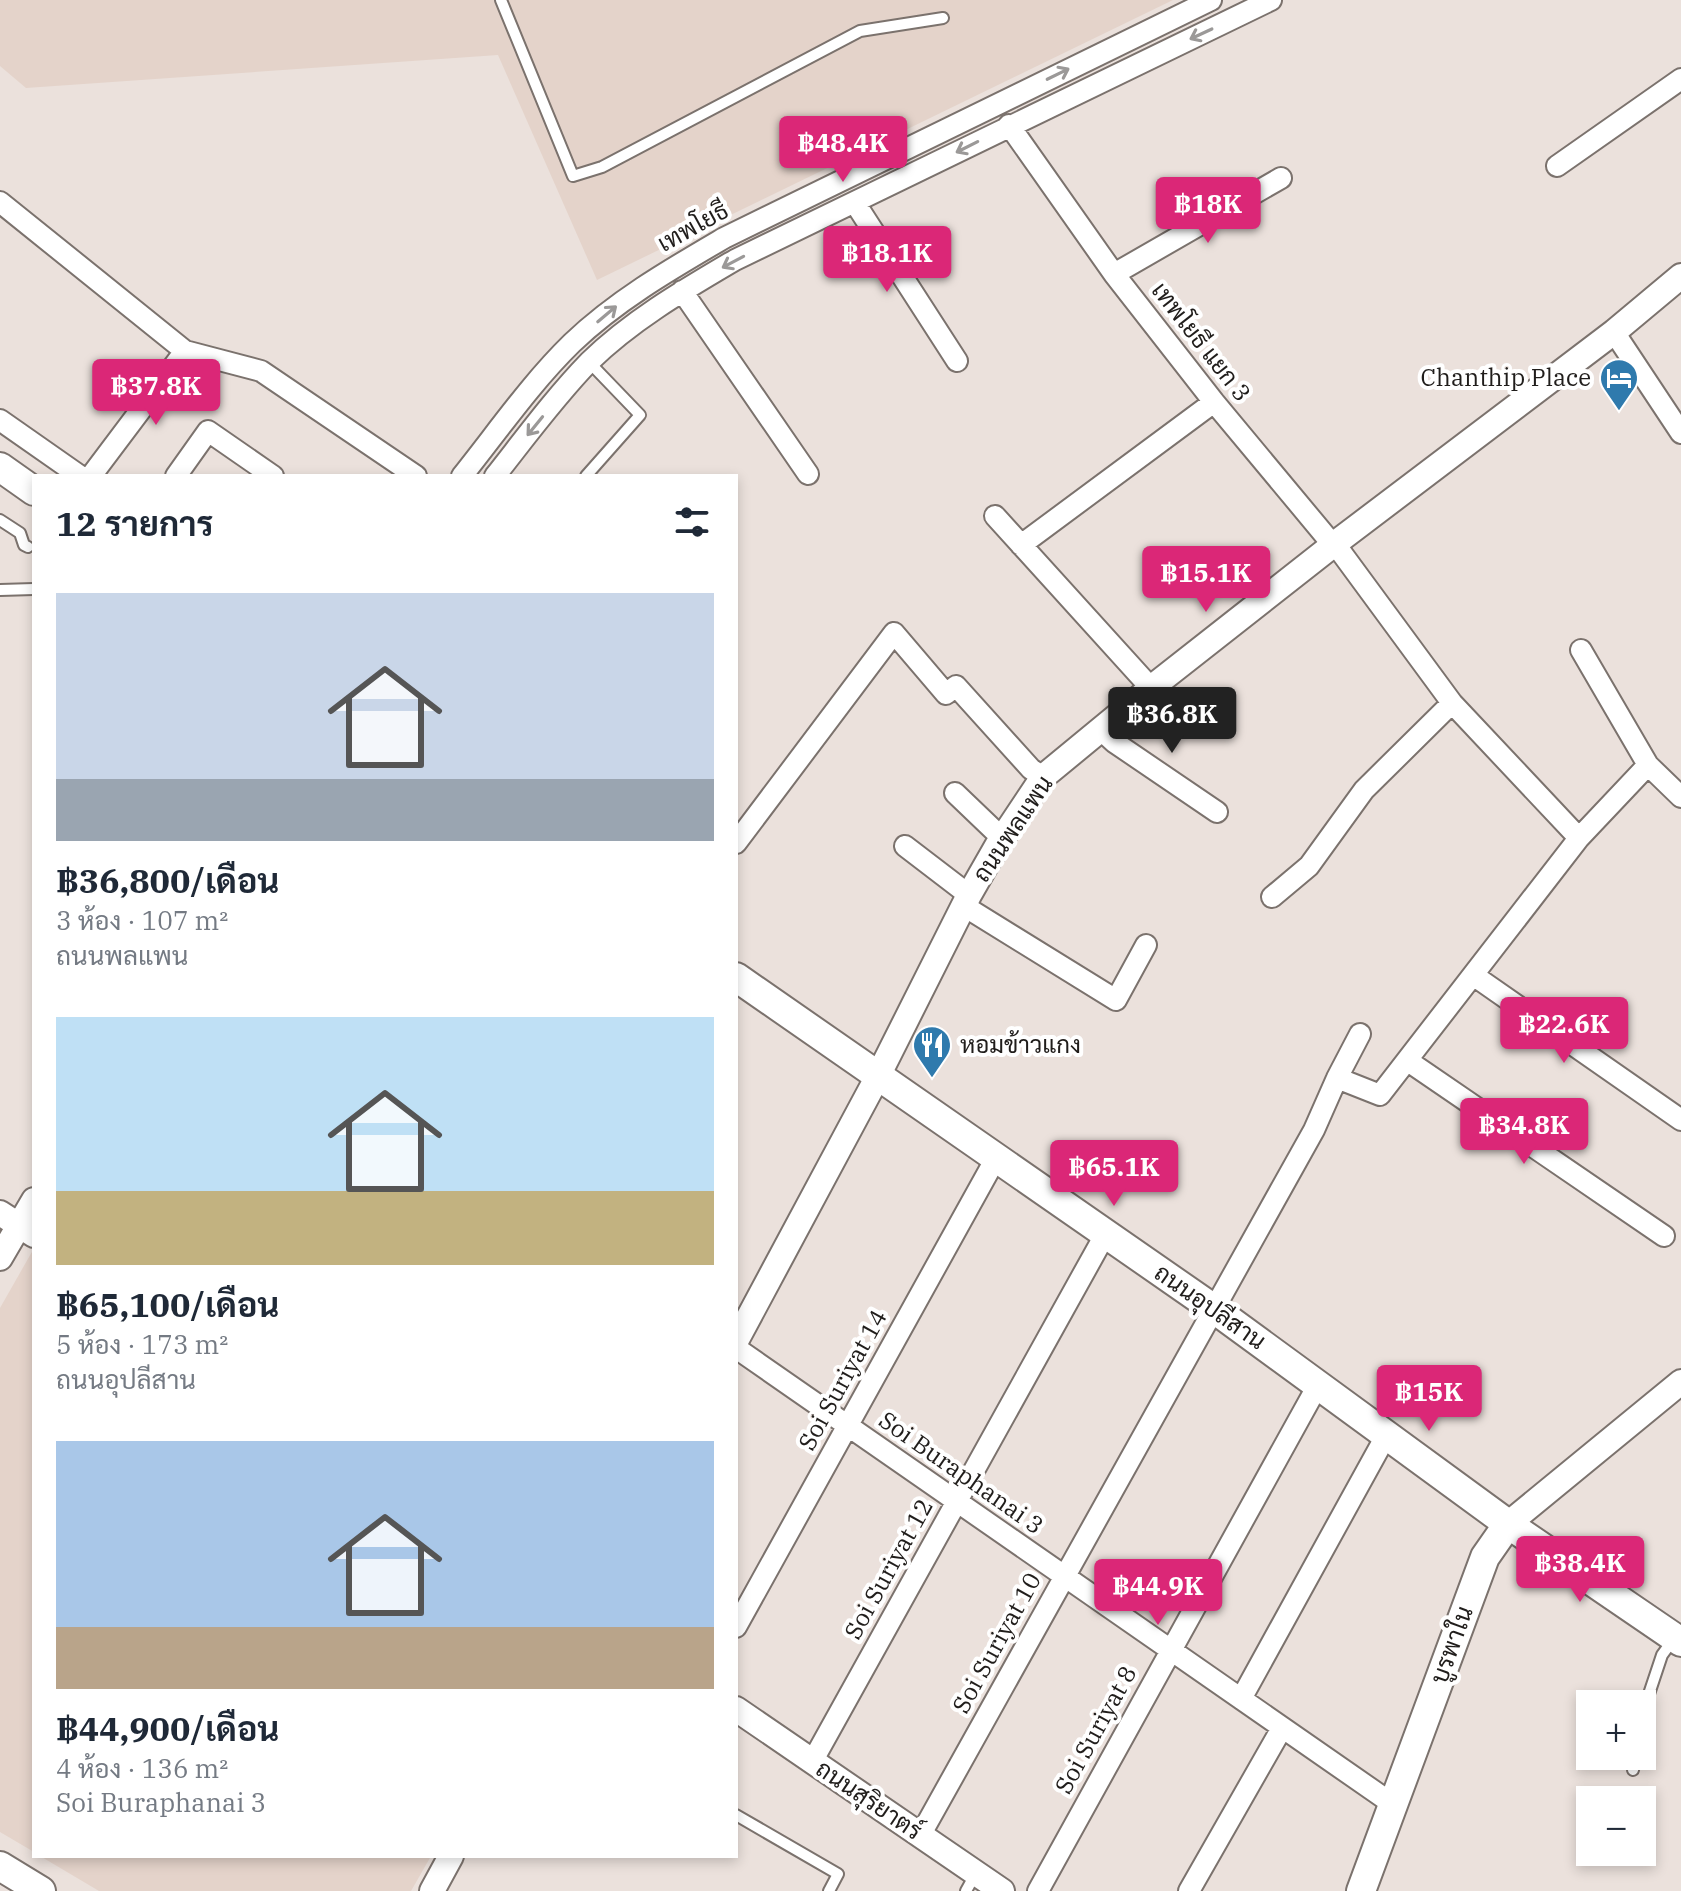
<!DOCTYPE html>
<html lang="th">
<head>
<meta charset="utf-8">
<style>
  :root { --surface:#fff; --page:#f6f6f7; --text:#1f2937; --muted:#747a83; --accent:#db2777 }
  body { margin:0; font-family:"IBM Plex Serif",Sarabun,serif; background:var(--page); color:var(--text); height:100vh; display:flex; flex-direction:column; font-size:30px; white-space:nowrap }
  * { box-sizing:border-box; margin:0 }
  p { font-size:26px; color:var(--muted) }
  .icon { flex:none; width:44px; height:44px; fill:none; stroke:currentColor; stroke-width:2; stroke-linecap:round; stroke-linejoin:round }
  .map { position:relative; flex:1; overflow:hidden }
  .panel { position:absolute; left:32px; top:474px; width:706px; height:1384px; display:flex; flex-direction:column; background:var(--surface); border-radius:0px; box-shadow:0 4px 12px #0003 }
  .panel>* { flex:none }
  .fabs { position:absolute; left:1576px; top:1690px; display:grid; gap:16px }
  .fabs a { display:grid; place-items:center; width:80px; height:80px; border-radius:0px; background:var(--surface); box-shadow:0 4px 12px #0003; font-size:40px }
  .price { position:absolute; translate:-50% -68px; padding:0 18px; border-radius:8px; background:var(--accent); color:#fff; font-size:26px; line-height:52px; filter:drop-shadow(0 2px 4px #0008) }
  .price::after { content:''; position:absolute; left:50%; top:48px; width:24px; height:18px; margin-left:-12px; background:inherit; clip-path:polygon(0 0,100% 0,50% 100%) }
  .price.current { background:#222; color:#fff }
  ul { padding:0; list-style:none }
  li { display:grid; align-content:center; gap:16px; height:424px; padding:0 24px }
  li span { display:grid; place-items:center; height:248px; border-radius:0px; color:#555 }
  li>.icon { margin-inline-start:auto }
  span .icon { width:144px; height:144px; fill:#fffc; stroke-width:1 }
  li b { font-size:34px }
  h2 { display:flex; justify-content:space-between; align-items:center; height:96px; padding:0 24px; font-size:34px }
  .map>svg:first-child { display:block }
  .built { fill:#e4d3ca }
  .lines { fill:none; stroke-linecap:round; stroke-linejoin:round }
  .service-casing { stroke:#7b726d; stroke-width:14 }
  .minor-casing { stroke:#7b726d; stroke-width:24 }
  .tertiary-casing { stroke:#7b726d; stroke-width:28 }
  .secondary-casing { stroke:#7b726d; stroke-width:32 }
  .service { stroke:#fff; stroke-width:10 }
  .minor { stroke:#fff; stroke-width:20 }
  .tertiary { stroke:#fff; stroke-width:24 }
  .secondary { stroke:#fff; stroke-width:28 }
  .oneway { stroke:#9b9998 }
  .labels { text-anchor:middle; stroke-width:8; stroke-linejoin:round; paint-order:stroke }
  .street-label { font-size:24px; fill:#201d1b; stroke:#fff }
  .poi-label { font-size:24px; fill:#201d1b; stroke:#fff; text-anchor:end }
</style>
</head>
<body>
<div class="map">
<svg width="1681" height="1891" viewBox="0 0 1681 1891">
  <rect width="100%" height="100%" fill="#ebe1dc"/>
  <!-- built -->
  <path class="built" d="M 0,0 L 1173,0 L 597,280 L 498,55 L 26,88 L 0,66 Z
    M 33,1250 L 34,1250 L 34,1852 L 0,1832 L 0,1308 Z
    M 40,1856 L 431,1856 L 411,1891 L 99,1891 Z"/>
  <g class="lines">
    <!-- service casing -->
    <g class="service-casing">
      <path id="service" d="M 501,0 L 573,176 L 602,167 L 860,31 L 943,18
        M 586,476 L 640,415 L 589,362
        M 0,520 L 20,533 L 24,545 L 28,547
        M 0,590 L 34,589
        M 1642,1715 L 1662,1655 L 1673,1640
        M 1633,1770 L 1635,1756
        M 736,1815 L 838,1874 L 829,1891
        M 966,1891 L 976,1873"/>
    </g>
    <!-- minor casing -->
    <g class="minor-casing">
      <path id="minor" d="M 1009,125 L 1114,274 L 1214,402 L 1333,545
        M 1557,166 L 1681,79
        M 0,202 L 185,351 L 261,371 L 416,476
        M 855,203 L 957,361
        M 1114,274 L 1281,178
        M 682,291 L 808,474
        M 1614,332 L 1681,433
        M 0,420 L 80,476
        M 91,476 L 185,351
        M 176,476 L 208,431 L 273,476
        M 462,476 C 498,431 531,383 572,343 C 617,300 671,269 724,238 L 1211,0
        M 495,476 C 525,438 555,397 589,362 C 632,320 684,290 735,260 L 1271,0
        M 995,516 L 1151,688
        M 1335,544 L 1452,703 L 1579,838
        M 1021,545 L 1214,402
        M 1581,650 L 1648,765 L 1681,797
        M 1101,730 L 1114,742 L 1217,812
        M 955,793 L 1002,838
        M 736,843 L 894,633 L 946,694 L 956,686 L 1031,769 L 1043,777
        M 905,846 L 969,895
        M 1272,897 L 1309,866 L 1364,790 L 1452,703
        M 964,906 L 1116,1000 L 1146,945
        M 1473,975 L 1681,1120
        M 1408,1061 L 1664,1236
        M 1337,1078 L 1380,1095 L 1579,838 L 1648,765
        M 736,1348 L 1394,1805
        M 736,1627 L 996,1158
        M 1241,1699 L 1387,1434
        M 812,1762 L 1106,1233
        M 921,1834 L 1314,1130 L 1337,1078 L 1360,1034
        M 1038,1891 L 1318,1385
        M 1189,1891 L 1282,1728"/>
    </g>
    <!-- tertiary casing -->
    <g class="tertiary-casing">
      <path id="tertiary" d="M 0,1213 L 34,1235
        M 0,1258 L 34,1200
        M 736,1341 L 878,1076 L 969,895 L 997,846 L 1043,777 L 1151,688 L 1333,545 L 1614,332 L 1681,276
        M 1508,1524 L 1681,1382
        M 736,1709 L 1002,1891
        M 432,1891 L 451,1856"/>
    </g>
    <!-- secondary casing -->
    <g class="secondary-casing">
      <path id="secondary" d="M 0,467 L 34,491
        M 736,977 L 1214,1309 L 1508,1524 L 1681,1642
        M 0,1866 L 41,1891
        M 1361,1891 L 1485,1557 L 1508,1524"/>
    </g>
    <!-- service -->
    <use href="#service" class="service"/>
    <!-- minor -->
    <use href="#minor" class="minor"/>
    <!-- tertiary -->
    <use href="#tertiary" class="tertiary"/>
    <!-- secondary -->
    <use href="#secondary" class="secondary"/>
  </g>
  <!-- one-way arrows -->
  <defs><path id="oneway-shaft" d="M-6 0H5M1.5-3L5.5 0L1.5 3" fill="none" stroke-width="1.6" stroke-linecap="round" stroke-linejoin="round" transform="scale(2)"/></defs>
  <g class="oneway">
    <use href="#oneway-shaft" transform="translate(1201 34) rotate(155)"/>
    <use href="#oneway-shaft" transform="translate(1058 74) rotate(-26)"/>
    <use href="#oneway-shaft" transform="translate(967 147) rotate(153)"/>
    <use href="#oneway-shaft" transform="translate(733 262) rotate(152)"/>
    <use href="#oneway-shaft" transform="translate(607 314) rotate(-40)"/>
    <use href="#oneway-shaft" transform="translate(535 426) rotate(129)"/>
  </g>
  <!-- icons -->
  <defs>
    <g id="hotel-pin" transform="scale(2)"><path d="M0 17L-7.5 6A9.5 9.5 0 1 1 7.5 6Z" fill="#2f7aad" stroke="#fff"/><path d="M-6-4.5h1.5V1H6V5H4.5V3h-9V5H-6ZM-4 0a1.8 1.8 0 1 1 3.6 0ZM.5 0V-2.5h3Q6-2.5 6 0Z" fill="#fff"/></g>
    <g id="restaurant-pin" transform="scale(2)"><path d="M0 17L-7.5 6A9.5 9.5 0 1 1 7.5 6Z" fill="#2f7aad" stroke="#fff"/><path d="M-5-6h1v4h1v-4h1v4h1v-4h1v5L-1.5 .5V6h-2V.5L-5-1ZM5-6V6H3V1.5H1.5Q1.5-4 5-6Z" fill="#fff"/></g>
  </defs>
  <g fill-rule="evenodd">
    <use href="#hotel-pin" x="1619" y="378"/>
    <use href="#restaurant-pin" x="932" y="1045"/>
  </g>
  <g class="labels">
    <!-- street labels -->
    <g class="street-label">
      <text transform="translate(693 227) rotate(-29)" y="8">เทพโยธี</text>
      <text transform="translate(1201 342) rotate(52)" y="8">เทพโยธี แยก 3</text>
      <text transform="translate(1013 829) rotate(-56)" y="8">ถนนพลแพน</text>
      <text transform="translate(1210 1307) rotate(35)" y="8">ถนนอุปลีสาน</text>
      <text transform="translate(843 1380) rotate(-61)" y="8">Soi Suriyat 14</text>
      <text transform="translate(961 1473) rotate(35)" y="8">Soi Buraphanai 3</text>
      <text transform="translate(889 1569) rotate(-61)" y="8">Soi Suriyat 12</text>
      <text transform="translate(997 1643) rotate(-61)" y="8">Soi Suriyat 10</text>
      <text transform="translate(1452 1645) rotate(-70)" y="8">บูรพาใน</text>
      <text transform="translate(1096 1730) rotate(-61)" y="8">Soi Suriyat 8</text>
      <text transform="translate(869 1800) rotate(34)" y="8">ถนนสุริยาตร์</text>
    </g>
    <!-- poi labels -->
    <g class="poi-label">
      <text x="1591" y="386">Chanthip Place</text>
      <text x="960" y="1053" text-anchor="start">หอมข้าวแกง</text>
    </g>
  </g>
</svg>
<div class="fabs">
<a>+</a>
<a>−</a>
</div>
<b class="price" style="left:843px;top:184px">฿48.4K</b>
<b class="price" style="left:1208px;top:245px">฿18K</b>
<b class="price" style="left:887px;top:294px">฿18.1K</b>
<b class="price" style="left:156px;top:427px">฿37.8K</b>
<b class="price" style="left:1206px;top:614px">฿15.1K</b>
<b class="price current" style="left:1172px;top:755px">฿36.8K</b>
<b class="price" style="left:1564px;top:1065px">฿22.6K</b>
<b class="price" style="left:1524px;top:1166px">฿34.8K</b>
<b class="price" style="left:1114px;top:1208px">฿65.1K</b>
<b class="price" style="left:1429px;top:1433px">฿15K</b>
<b class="price" style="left:1580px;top:1604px">฿38.4K</b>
<b class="price" style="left:1158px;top:1627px">฿44.9K</b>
<section class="panel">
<h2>12 รายการ<svg class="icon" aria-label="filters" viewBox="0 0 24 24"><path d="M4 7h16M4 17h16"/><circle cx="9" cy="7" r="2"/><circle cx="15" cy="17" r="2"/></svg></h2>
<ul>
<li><span style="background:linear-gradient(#c9d6e8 75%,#9aa5b1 0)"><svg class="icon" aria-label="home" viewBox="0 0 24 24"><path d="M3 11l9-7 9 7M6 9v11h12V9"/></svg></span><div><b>฿36,800/เดือน</b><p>3 ห้อง · 107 m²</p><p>ถนนพลแพน</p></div></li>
<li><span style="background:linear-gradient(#bfe0f5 70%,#c2b280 0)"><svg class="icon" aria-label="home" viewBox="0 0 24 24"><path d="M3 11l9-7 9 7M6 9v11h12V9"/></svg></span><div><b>฿65,100/เดือน</b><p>5 ห้อง · 173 m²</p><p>ถนนอุปลีสาน</p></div></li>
<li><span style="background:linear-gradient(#a9c7e8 75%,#b9a48a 0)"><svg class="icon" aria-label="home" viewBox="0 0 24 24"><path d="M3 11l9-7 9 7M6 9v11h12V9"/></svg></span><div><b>฿44,900/เดือน</b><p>4 ห้อง · 136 m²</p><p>Soi Buraphanai 3</p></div></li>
</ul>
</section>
</div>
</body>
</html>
